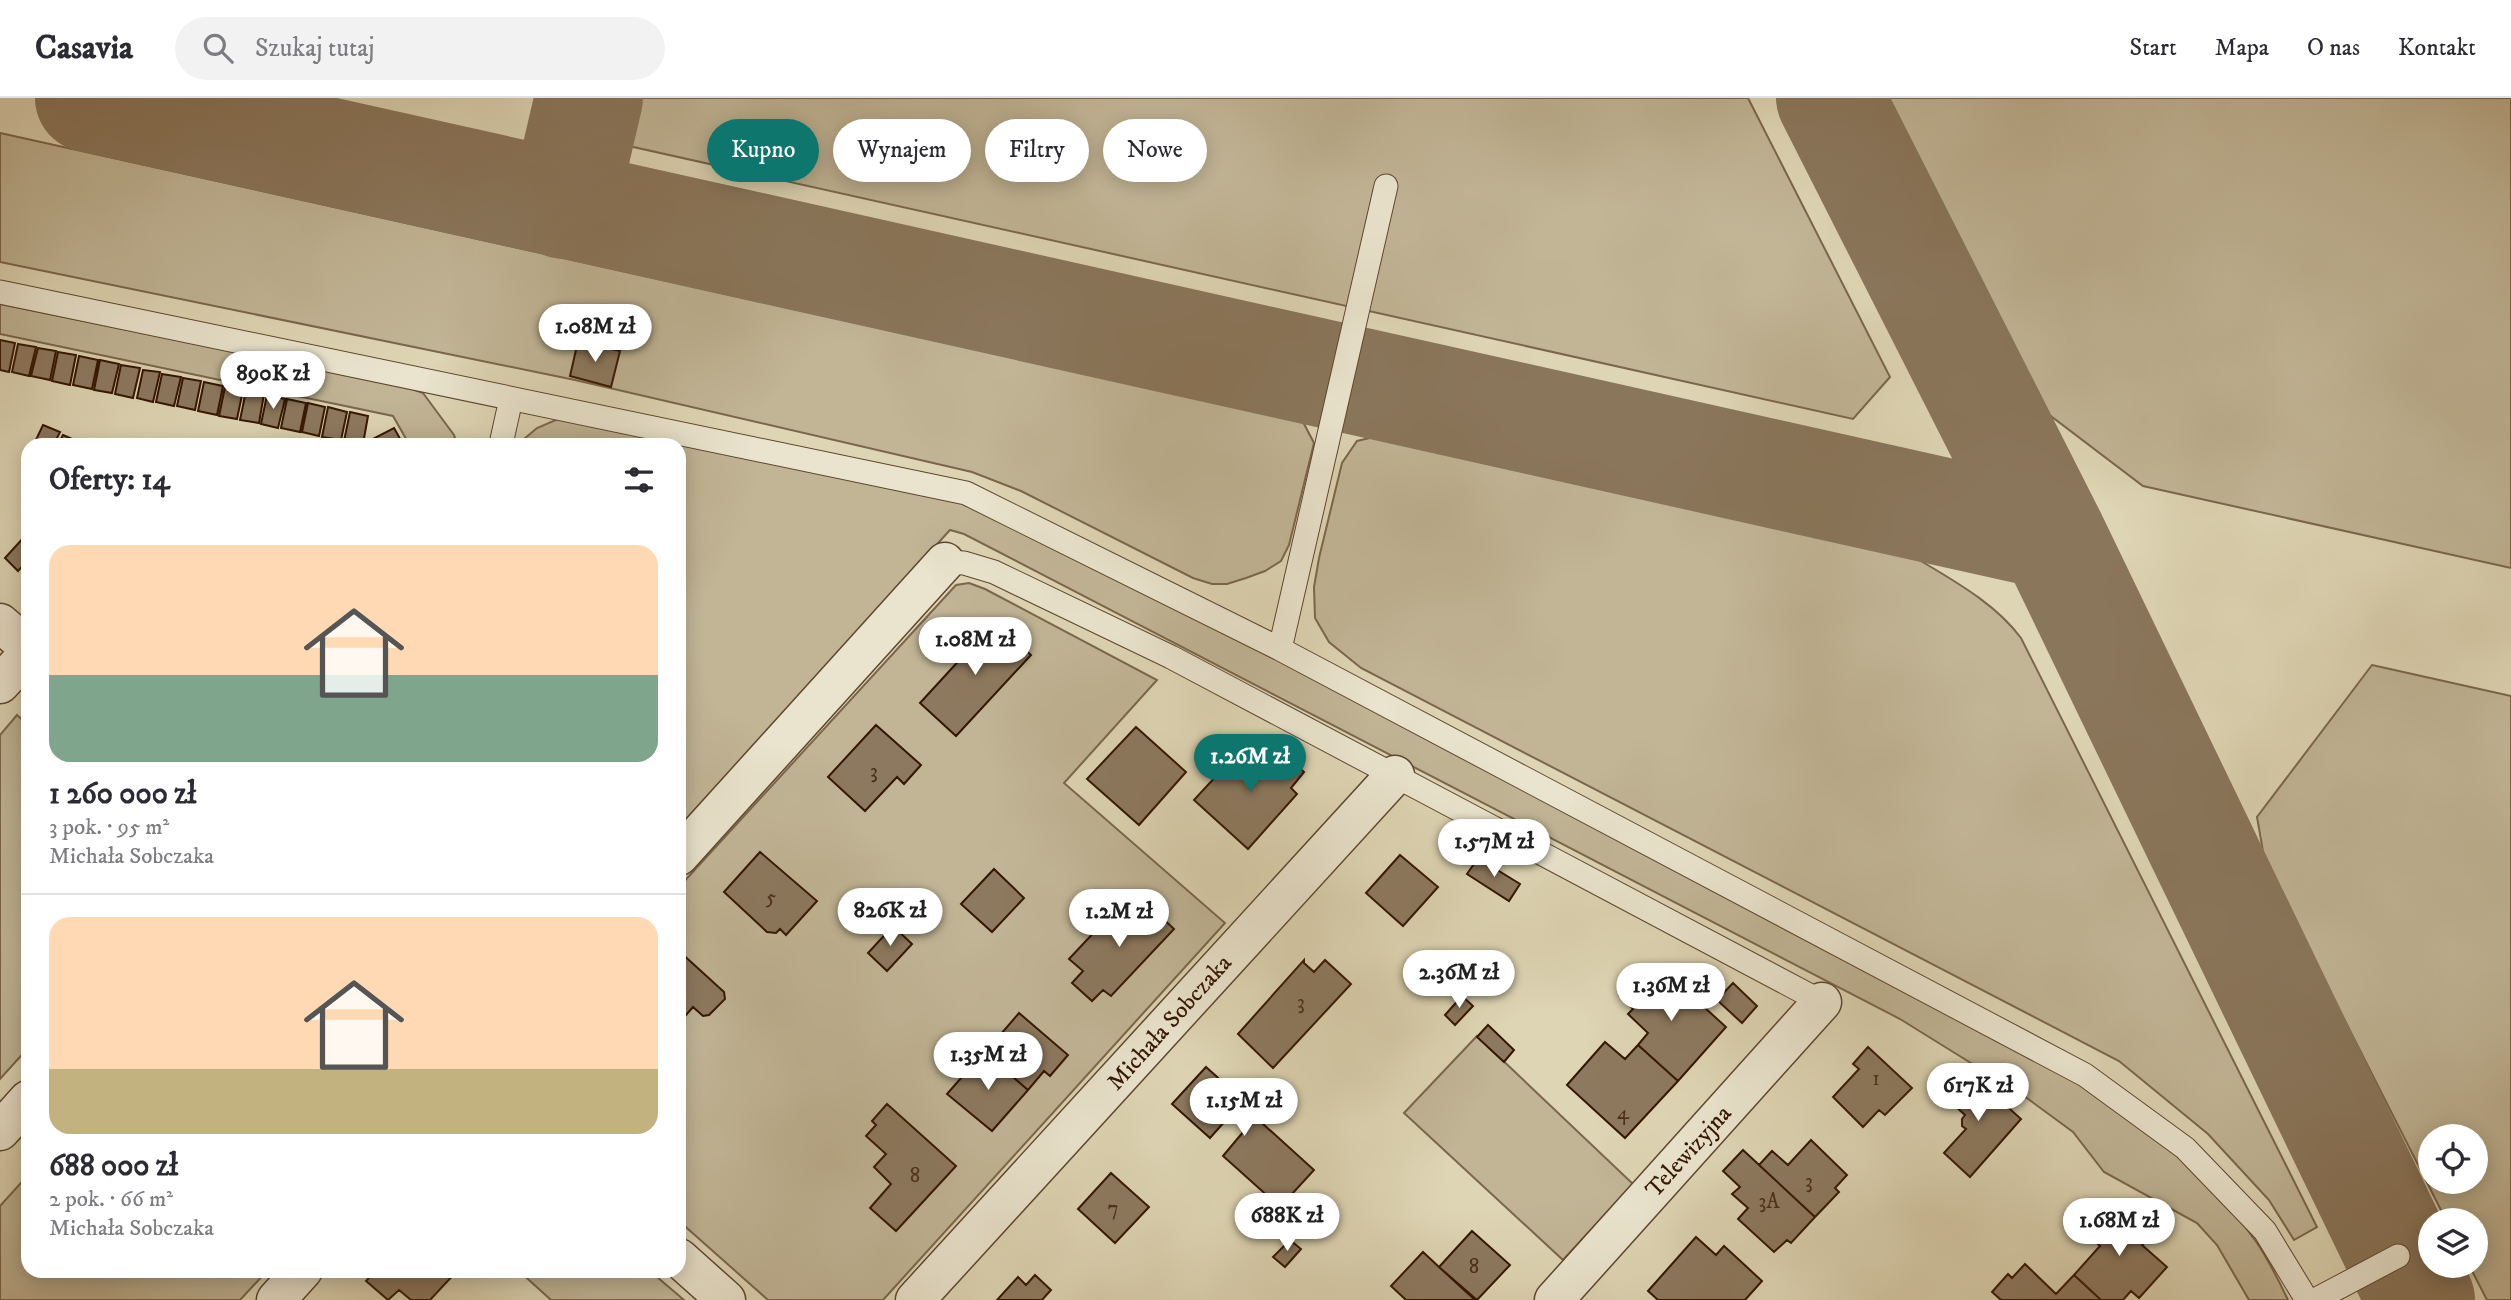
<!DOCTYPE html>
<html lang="pl">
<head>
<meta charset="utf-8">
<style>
  :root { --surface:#fff; --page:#f2f2f3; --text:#2b2b33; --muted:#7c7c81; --line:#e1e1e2; --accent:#0f766e }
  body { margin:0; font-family:"IM FELL DW Pica",serif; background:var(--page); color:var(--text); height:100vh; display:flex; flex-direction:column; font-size:26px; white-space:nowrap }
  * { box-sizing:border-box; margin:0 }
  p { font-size:23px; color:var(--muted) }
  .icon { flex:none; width:38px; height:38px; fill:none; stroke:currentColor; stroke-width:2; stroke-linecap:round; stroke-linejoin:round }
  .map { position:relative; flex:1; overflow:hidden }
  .sheet { position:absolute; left:21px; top:340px; width:665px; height:840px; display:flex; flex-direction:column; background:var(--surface); border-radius:21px; box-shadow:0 4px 18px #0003 }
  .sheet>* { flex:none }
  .hud { position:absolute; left:707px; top:21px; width:665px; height:63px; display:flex; gap:14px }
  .tools { position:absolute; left:2418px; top:1026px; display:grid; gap:14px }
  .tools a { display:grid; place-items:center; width:70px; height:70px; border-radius:50%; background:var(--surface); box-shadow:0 4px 18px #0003; font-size:35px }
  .price { position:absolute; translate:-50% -60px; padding:0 16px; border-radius:24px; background:#fff; color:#222; font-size:23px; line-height:46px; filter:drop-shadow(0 2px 4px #0008) }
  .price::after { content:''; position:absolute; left:50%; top:42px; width:21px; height:16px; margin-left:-10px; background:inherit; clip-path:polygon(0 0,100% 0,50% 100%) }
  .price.current { background:var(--accent); color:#fff }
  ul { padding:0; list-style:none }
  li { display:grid; align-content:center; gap:14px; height:371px; padding:0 28px }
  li+li { border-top:2px solid var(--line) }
  li span { display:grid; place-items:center; height:217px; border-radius:21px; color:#555 }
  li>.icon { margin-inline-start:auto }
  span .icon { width:126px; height:126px; fill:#fffc; stroke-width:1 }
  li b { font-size:30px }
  h2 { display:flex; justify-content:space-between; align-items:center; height:84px; padding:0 28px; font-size:30px }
  .tag { padding:0 24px; border-radius:32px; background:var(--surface); box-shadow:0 4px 18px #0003; font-size:24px; line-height:63px }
  .tag.current { background:var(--accent); color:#fff }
  header { display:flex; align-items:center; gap:42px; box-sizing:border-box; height:98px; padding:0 35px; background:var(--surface); border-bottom:2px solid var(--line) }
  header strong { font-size:33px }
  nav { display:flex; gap:38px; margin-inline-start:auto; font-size:24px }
  .search { width:490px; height:63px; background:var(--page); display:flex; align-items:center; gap:18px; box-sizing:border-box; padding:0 24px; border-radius:38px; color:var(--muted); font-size:26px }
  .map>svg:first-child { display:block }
  .green { fill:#c1b596; stroke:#7b664c; stroke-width:2; fill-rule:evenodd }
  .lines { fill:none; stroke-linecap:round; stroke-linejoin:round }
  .taxiway { stroke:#8a765b; stroke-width:108 }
  .building { fill:#8d795f; stroke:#351602; stroke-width:2 }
  .lane-casing { stroke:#5f462e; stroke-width:25 }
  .street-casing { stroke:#5f462e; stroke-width:41 }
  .lane { stroke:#eae4ce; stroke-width:23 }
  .street { stroke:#eae4ce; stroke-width:38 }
  .labels { text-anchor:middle; stroke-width:6; stroke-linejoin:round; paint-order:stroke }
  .number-label { font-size:21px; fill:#4b2f19 }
  .street-label { font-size:24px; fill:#351602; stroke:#eae4ce }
</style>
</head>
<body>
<header>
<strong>Casavia</strong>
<div class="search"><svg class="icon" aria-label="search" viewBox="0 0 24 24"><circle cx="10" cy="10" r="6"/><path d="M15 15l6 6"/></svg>Szukaj tutaj</div>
<nav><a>Start</a><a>Mapa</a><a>O nas</a><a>Kontakt</a></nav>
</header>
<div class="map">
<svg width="2511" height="1202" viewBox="0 0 2511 1202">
  <rect width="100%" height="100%" fill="#ded5b4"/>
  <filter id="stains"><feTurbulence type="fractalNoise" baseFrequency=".00286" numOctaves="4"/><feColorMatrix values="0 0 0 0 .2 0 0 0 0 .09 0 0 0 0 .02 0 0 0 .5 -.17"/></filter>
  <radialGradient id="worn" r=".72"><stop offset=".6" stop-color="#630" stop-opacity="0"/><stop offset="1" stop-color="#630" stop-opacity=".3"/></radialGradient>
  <!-- green -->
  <path class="green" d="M 620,0 L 1748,0 L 1890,279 L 1853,321 L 629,48 L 615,22 Z
    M 1883,0 L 2511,0 L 2511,470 L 2143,388 L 2039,309 Z
    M 0,35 L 1303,324 L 1314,345 L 1289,447 L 1281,463 L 1265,473 L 1246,480 L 1227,486 L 1212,486 L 1193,480 L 1021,393 L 972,374 L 575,282 L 0,164 Z
    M 0,206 L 403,288 L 423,295 L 454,337 L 457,346 L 409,346 L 393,318 L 0,236 Z
    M 565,318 L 951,399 L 1006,419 L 2082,984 C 2147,1030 2211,1079 2257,1145 C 2269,1163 2279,1183 2288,1202 L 2249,1202 L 2217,1147 L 2197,1125 L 2104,1074 L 2073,1034 L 2024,998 L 1900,921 L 964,436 L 950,432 L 679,729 L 679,346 L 518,346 L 537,330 Z
    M 1378,338 L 1916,460 C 1954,483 1995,505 2021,540 L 2317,1129 L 2294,1142 L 2269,1102 L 2208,1036 L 2119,963 L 1361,570 L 1329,544 L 1315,520 L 1314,489 L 1319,460 L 1342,365 L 1357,343 Z
    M 969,485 L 985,491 L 1157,582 L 1064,685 L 1225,825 L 883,1202 L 768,1202 L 679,1123 L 679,789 L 956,487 Z
    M 2372,567 L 2511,598 L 2511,1202 L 2487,1202 L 2469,1167 L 2476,1167 L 2476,1122 L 2446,1122 L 2265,765 L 2257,719 ZM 2431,1038 L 2476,1038 L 2476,1083 L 2431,1083 Z
    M 17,617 L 28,627 L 28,950 L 0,981 L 0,637 Z
    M 1477,938 L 1633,1086 L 1563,1162 L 1404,1015 Z
    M 28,1077 L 28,1172 L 267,1173 L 240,1202 L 0,1202 L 0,1108 Z
    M 519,1173 L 650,1173 L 684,1202 L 551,1202 Z"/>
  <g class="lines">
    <!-- taxiway -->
    <path class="taxiway" d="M 89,0 L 2052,438
      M 1830,0 L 2052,438 L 2421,1202
      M 564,107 L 589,0"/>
  </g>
  <!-- building -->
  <path class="building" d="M 0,242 L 15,245 L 9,274 L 0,272 Z
    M 578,243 L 620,253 L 611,289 L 570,278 Z
    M 18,246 L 36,249 L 29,278 L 12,274 Z
    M 38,250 L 56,253 L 50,282 L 31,278 Z
    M 58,254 L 76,257 L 70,287 L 52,283 Z
    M 79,258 L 98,262 L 92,291 L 73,287 Z
    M 100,262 L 119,266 L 112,295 L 94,292 Z
    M 121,267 L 140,270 L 133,300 L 115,296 Z
    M 143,272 L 160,274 L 153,304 L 137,300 Z
    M 162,276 L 181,279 L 174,308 L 156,304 Z
    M 183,280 L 201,283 L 195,312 L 177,308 Z
    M 204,284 L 223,288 L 217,317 L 198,313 Z
    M 225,289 L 243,292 L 237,321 L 219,318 Z
    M 246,293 L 264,296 L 259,325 L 240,322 Z
    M 267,297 L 285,301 L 278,330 L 261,326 Z
    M 287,301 L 306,305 L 300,334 L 281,330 Z
    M 308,305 L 325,309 L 319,338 L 302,334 Z
    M 328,309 L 347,314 L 341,342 L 322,339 Z
    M 350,314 L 368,318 L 363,346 L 344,343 Z
    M 43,327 L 60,334 L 54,346 L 34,346 Z
    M 394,330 L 403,346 L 368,346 L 367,344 Z
    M 63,337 L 79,344 L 78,346 L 58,346 Z
    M 25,438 L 28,441 L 28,462 L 18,473 L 5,460 Z
    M 994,524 L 1031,557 L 956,638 L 920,605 L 965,556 L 956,548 L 970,532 L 979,540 Z
    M 876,627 L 921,667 L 904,686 L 897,679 L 865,713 L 828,679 Z
    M 1136,629 L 1186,674 L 1139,727 L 1087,681 Z
    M 1244,648 L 1265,666 L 1278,651 L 1304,674 L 1291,690 L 1297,696 L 1248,751 L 1194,702 Z
    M 760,754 L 817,803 L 786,837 L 780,831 L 776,835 L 767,834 L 724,794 Z
    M 1400,757 L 1438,789 L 1403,828 L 1366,795 Z
    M 1478,760 L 1520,786 L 1509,803 L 1467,776 Z
    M 994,771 L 1024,800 L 992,834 L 961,806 Z
    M 1137,796 L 1174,831 L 1111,898 L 1103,892 L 1092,903 L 1072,885 L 1083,873 L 1069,861 L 1100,828 L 1104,832 Z
    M 893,828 L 912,846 L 887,873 L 868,855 Z
    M 679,853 L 724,894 L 725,901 L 709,917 L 703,918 L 693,909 L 679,925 Z
    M 1304,862 L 1304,865 L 1314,874 L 1325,862 L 1351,886 L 1273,970 L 1238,936 Z
    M 1660,869 L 1726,929 L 1678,983 L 1638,947 L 1648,935 L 1628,916 L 1633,911 L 1619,897 L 1633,882 L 1641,890 Z
    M 1733,885 L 1757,908 L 1742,925 L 1717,902 Z
    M 1462,898 L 1473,908 L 1455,927 L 1445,917 Z
    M 1019,915 L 1068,957 L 1050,978 L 1044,973 L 1028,992 L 990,959 L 1006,941 L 1001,936 Z
    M 1488,927 L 1514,952 L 1504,964 L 1477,939 Z
    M 1605,944 L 1625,961 L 1638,947 L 1678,983 L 1625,1040 L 1567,987 Z
    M 1868,949 L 1912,990 L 1885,1017 L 1879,1012 L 1863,1029 L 1833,999 L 1859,971 L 1853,966 Z
    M 984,954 L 1028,992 L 992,1033 L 947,996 Z
    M 1206,969 L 1244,1003 L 1241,1006 L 1314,1072 L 1280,1109 L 1223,1058 L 1249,1027 L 1234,1013 L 1210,1040 L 1172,1006 Z
    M 1967,972 L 2021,1021 L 1970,1079 L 1944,1055 L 1966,1031 L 1962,1028 L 1962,1021 L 1965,1017 L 1944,998 Z
    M 887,1006 L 956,1068 L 896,1133 L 870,1110 L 891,1086 L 874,1069 L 886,1056 L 866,1038 L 876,1027 L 872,1023 Z
    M 1811,1042 L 1847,1077 L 1835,1090 L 1839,1094 L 1815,1119 L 1759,1067 L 1772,1053 L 1788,1067 Z
    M 1743,1052 L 1815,1119 L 1791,1145 L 1787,1142 L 1774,1154 L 1738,1121 L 1748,1110 L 1732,1096 L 1740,1089 L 1723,1073 Z
    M 1111,1075 L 1149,1109 L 1115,1145 L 1078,1111 Z
    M 2113,1106 L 2150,1140 L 2142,1147 L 2167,1169 L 2139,1200 L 2131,1193 L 2123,1202 L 2101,1202 L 2074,1177 L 2100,1148 L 2087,1135 L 2092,1129 L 2092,1121 L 2100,1112 L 2108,1112 Z
    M 1472,1133 L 1510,1167 L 1477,1202 L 1439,1169 Z
    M 1696,1139 L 1716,1157 L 1724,1148 L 1762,1183 L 1745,1202 L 1658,1202 L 1648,1193 Z
    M 1290,1142 L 1301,1151 L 1285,1169 L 1273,1159 Z
    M 1423,1154 L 1439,1169 L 1475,1202 L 1406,1202 L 1391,1188 Z
    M 2025,1166 L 2056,1196 L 2074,1177 L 2101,1202 L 2001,1202 L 1992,1194 L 2008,1176 L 2012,1180 Z
    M 376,1172 L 458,1172 L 430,1202 L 411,1202 L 399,1192 L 388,1202 L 366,1183 Z
    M 1035,1177 L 1051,1192 L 1042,1202 L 997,1202 L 1018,1179 L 1026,1187 Z"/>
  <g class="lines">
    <!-- lane casing -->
    <g class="lane-casing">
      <path id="lane" d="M 0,194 L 966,395 L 1280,551 L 2085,977 L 2185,1050 L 2265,1133 L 2307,1202
        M 501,346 L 511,301
        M 945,464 L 964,465 L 994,474 L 1171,559 L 1822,904
        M 1280,551 L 1386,88
        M 2315,1202 L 2398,1158"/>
    </g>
    <!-- street casing -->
    <g class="street-casing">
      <path id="street" d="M 0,525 L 28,549
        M 0,586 L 28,556
        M 679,758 L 945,464
        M 0,1033 L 28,1002
        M 679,1160 L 726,1202
        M 276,1202 L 303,1172
        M 915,1202 L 1395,677
        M 1554,1202 L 1822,904"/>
    </g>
    <!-- lane -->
    <use href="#lane" class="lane"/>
    <!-- street -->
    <use href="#street" class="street"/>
  </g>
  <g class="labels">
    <!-- number labels -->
    <g class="number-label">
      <text x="874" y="680">3</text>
      <text x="771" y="806">5</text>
      <text x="1301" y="911">3</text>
      <text x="1876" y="987">1</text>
      <text x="1623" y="1021">4</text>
      <text x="915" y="1084">8</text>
      <text x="1809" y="1090">3</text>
      <text x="1769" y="1110">3A</text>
      <text x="1113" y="1117">7</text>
      <text x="1474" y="1175">8</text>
    </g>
    <!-- street labels -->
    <g class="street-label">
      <text transform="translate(1169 924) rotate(-48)" y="8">Michała Sobczaka</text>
      <text transform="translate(1688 1053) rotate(-48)" y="8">Telewizyjna</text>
    </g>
  </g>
  <rect width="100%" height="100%" filter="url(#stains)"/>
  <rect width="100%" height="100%" fill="url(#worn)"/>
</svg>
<div class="tools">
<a><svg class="icon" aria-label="locate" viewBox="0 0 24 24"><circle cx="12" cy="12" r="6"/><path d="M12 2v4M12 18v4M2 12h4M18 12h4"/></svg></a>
<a><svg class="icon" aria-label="layers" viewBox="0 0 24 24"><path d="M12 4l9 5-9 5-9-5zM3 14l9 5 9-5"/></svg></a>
</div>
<b class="price" style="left:595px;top:266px">1.08M zł</b>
<b class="price" style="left:273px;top:313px">890K zł</b>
<b class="price" style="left:975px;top:579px">1.08M zł</b>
<b class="price current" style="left:1250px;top:696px">1.26M zł</b>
<b class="price" style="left:1494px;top:781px">1.57M zł</b>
<b class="price" style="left:890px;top:850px">826K zł</b>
<b class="price" style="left:1119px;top:851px">1.2M zł</b>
<b class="price" style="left:1459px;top:912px">2.36M zł</b>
<b class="price" style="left:1671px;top:925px">1.36M zł</b>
<b class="price" style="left:988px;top:994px">1.35M zł</b>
<b class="price" style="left:1978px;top:1025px">617K zł</b>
<b class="price" style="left:1244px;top:1040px">1.15M zł</b>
<b class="price" style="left:1287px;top:1155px">688K zł</b>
<b class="price" style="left:2119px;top:1160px">1.68M zł</b>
<div class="hud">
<a class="tag current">Kupno</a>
<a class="tag">Wynajem</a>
<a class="tag">Filtry</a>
<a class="tag">Nowe</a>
</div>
<section class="sheet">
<h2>Oferty: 14<svg class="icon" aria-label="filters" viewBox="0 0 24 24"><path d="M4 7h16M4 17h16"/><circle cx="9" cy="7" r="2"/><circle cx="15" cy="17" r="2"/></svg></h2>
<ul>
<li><span style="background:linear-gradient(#ffd9b3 60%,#7fa58c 0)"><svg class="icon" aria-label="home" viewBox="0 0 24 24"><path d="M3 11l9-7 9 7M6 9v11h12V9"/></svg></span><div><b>1 260 000 zł</b><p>3 pok. · 95 m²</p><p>Michała Sobczaka</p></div></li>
<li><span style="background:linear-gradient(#ffd9b3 70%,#c2b280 0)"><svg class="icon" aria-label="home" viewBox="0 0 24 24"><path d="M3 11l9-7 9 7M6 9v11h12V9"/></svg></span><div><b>688 000 zł</b><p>2 pok. · 66 m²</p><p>Michała Sobczaka</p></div></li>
</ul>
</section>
</div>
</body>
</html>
